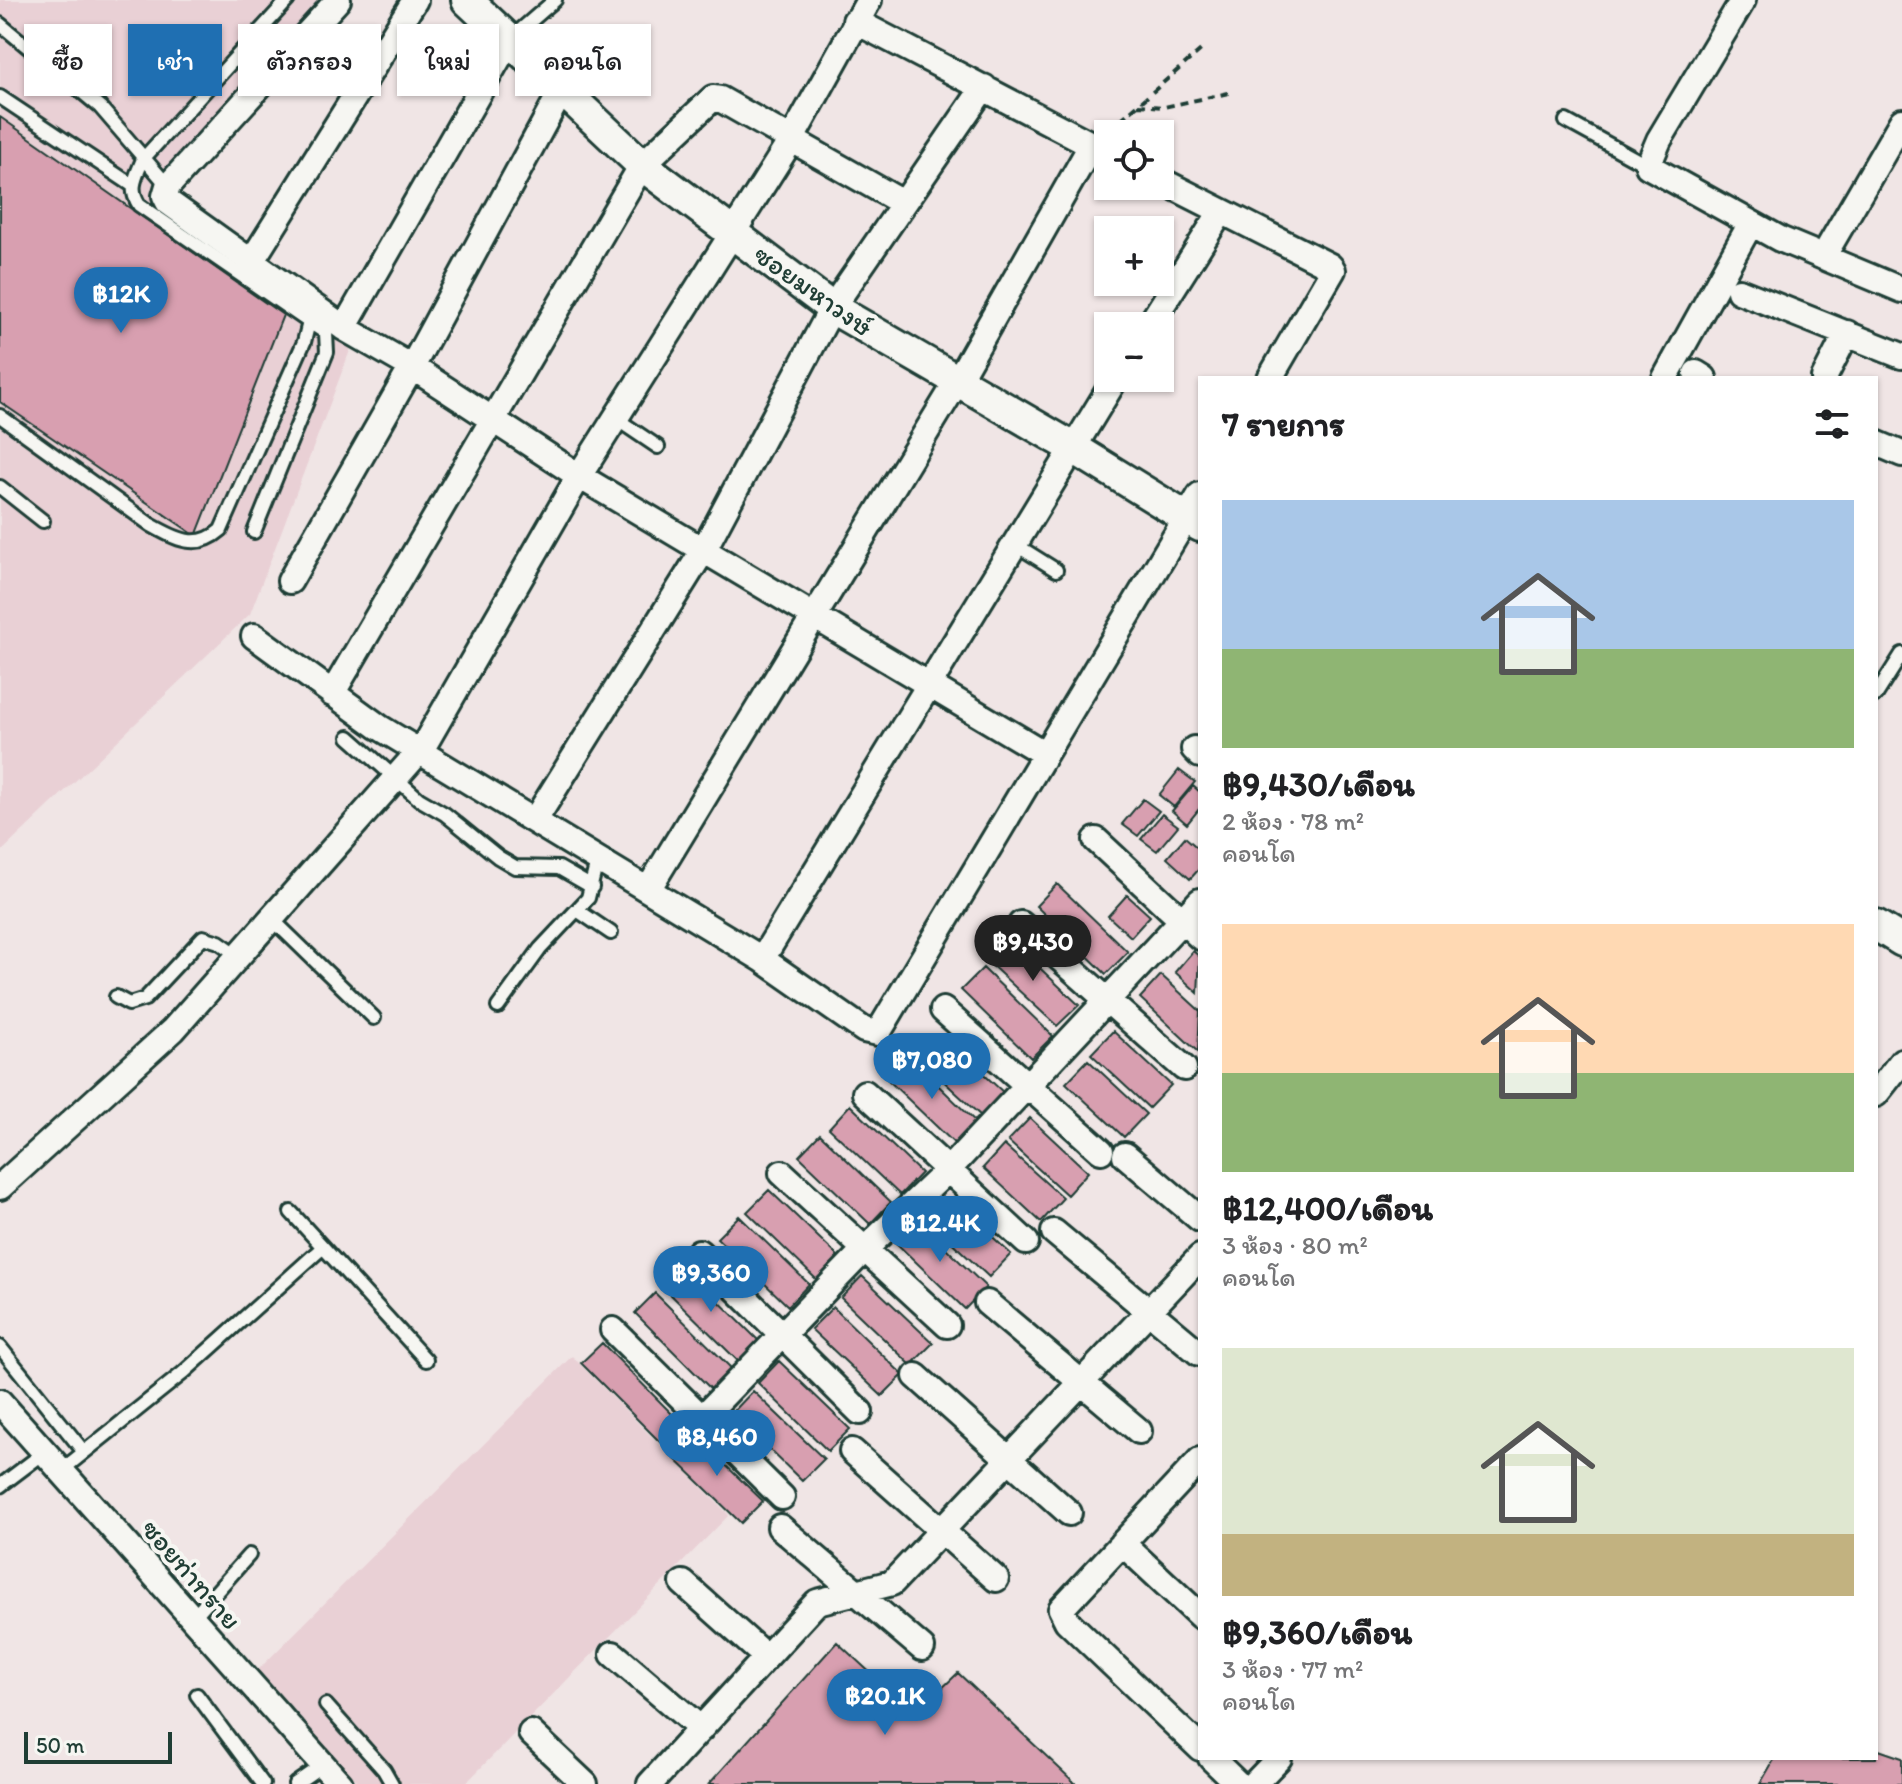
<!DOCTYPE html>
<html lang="th">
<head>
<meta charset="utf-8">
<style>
  :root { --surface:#fff; --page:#f6f6f6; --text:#202124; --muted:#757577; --accent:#1f6fb2 }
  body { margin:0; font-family:Itim,"Playpen Sans Thai",sans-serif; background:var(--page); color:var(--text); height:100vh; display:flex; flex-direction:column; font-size:30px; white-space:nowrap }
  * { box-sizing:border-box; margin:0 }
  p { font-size:26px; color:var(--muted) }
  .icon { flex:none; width:44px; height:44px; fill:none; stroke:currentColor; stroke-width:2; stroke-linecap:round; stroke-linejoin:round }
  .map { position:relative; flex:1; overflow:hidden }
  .details { position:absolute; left:1198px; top:376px; width:680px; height:1384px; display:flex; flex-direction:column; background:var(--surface); border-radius:0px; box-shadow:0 2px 6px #0004 }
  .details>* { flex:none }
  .guide { position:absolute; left:24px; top:24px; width:760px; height:72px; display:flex; gap:16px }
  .controls { position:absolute; left:1094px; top:120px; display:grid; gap:16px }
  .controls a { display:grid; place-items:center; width:80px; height:80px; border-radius:0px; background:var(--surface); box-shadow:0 2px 6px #0004; font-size:40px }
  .scale { position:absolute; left:24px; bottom:20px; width:148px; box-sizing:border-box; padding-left:8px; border:4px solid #1f3d34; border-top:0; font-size:22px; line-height:28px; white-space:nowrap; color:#1f3d34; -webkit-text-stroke:6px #f6f6f2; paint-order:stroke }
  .price { position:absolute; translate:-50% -68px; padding:0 18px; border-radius:28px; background:var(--accent); color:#fff; font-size:26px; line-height:52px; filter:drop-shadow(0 2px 4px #0008) }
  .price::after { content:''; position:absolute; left:50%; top:48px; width:24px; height:18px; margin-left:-12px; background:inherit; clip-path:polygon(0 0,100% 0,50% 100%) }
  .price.active { background:#222; color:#fff }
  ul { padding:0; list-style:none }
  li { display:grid; align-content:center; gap:16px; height:424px; padding:0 24px }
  li span { display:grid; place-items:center; height:248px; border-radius:0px; color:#555 }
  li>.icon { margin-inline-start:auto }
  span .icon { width:144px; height:144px; fill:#fffc; stroke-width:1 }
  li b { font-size:34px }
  h2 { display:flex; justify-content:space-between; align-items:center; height:96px; padding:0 24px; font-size:34px }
  .chip { padding:0 28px; border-radius:0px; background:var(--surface); box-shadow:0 2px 6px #0004; font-size:28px; line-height:72px }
  .chip.active { background:var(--accent); color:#fff }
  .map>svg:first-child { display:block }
  .built { fill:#e9d0d5 }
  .building { fill:#d89fb0; stroke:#1f3d34; stroke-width:2 }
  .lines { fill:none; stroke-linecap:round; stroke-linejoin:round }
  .service-casing { stroke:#1f3d34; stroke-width:18 }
  .minor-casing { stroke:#1f3d34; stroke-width:30 }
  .tertiary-casing { stroke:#1f3d34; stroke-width:36 }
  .path { stroke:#1f3d34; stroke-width:4; stroke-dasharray:8 6; stroke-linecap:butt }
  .service { stroke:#f6f6f2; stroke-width:12 }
  .minor { stroke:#f6f6f2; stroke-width:24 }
  .tertiary { stroke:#f6f6f2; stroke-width:30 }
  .labels { text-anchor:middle; stroke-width:8; stroke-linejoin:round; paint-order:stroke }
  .street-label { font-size:28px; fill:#1f3d34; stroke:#f6f6f2 }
</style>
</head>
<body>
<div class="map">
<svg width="1902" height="1784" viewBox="0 0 1902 1784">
  <rect width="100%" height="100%" fill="#f0e5e5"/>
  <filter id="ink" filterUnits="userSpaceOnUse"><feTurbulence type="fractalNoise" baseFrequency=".0125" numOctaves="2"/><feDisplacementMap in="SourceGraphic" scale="16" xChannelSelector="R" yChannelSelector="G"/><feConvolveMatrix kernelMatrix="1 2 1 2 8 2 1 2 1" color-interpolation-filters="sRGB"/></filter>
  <g filter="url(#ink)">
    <!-- built -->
    <path class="built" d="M 0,0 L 329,0 L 153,193 L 354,340 L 250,614 L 0,853 Z
      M 572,1356 L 729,1515 L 465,1784 L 361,1784 L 247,1681 Z"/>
    <!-- building -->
    <path class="building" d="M 0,117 L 283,315 L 196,536 L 0,402 Z
      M 1179,770 L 1195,782 L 1174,807 L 1159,795 Z
      M 1193,786 L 1200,792 L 1200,808 L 1187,824 L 1172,811 Z
      M 1143,799 L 1159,811 L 1138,836 L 1122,824 Z
      M 1162,814 L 1178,826 L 1157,851 L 1141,839 Z
      M 1185,837 L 1200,850 L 1200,868 L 1190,879 L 1167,858 Z
      M 1057,884 L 1128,952 L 1106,974 L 1036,906 Z
      M 1127,895 L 1150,916 L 1131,937 L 1108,916 Z
      M 1009,939 L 1079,1005 L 1057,1026 L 987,961 Z
      M 1193,951 L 1200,957 L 1198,993 L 1175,972 Z
      M 983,968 L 1053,1036 L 1031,1058 L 961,990 Z
      M 1161,975 L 1200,1011 L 1198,1052 L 1140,998 Z
      M 1113,1031 L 1171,1085 L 1149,1108 L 1091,1054 Z
      M 946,1039 L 1004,1093 L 982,1117 L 924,1063 Z
      M 908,1056 L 978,1124 L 957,1146 L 886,1078 Z
      M 1088,1060 L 1146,1114 L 1124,1137 L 1066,1083 Z
      M 850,1105 L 921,1173 L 900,1195 L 829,1128 Z
      M 1030,1118 L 1088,1172 L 1067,1195 L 1008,1141 Z
      M 820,1134 L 891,1202 L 870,1224 L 799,1156 Z
      M 1004,1145 L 1063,1198 L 1041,1222 L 983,1168 Z
      M 769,1190 L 839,1257 L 817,1280 L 747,1212 Z
      M 953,1200 L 1011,1254 L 989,1277 L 931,1223 Z
      M 739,1216 L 809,1284 L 788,1306 L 717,1238 Z
      M 916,1219 L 986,1287 L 965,1309 L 894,1241 Z
      M 682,1265 L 761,1343 L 740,1363 L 661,1285 Z
      M 862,1276 L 933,1343 L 911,1365 L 841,1298 Z
      M 655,1293 L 734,1371 L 714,1392 L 635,1313 Z
      M 833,1307 L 903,1375 L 882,1396 L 811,1329 Z
      M 602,1343 L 680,1422 L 660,1442 L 581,1363 Z
      M 779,1361 L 850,1429 L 828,1451 L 758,1383 Z
      M 753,1391 L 824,1459 L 802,1481 L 732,1413 Z
      M 692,1433 L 763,1501 L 741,1523 L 671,1455 Z
      M 837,1642 L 915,1714 L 958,1673 L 1076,1784 L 709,1784 Z
      M 1876,1749 L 1902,1758 L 1902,1784 L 1760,1784 L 1775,1758 L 1876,1758 Z"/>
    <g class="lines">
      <!-- service casing -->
      <g class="service-casing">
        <path id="service" d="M 0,24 L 100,107 L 168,186
          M 509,40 L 555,0
          M 0,97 L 132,185
          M 1566,121 L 1648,166
          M 0,416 L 151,525 C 176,539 197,551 221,530 L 304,342 L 309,322 L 139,205 C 128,188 136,177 143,159 L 288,0
          M 615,418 L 658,447
          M 0,487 L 43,521
          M 254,532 L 327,352 L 326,333 L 309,322
          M 1013,543 L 1056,570
          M 1876,695 L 1902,654
          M 349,737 L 419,799 L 445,814 L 498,857 L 515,867 L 559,868 L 592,887
          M 577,910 L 611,933
          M 272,919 L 374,1018
          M 116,997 L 129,1004 L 145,999 L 203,937 L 219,942 L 239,956
          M 498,1007 L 540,949 L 588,898 L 598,857
          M 291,1212 L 426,1360
          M 0,1347 L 84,1452
          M 62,1470 L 183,1373 L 322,1248
          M 0,1486 L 45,1452
          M 191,1620 L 249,1555
          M 197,1695 L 263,1784
          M 326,1705 L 384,1770 L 392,1784
          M 295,1784 L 321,1766"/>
      </g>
      <!-- minor casing -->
      <g class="minor-casing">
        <path id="minor" d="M 338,0 L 168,186 L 165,196 L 168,202 L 344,328 L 412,367 L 579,476 L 1045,754
          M 1743,0 L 1659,140 L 1648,166 L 1780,239 L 1902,290
          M 855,21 L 1108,153
          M 1160,180 L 1330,266 L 1333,270 L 1270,378
          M 1823,257 L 1902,121
          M 253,259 L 415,0
          M 1739,291 L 1902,356
          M 1149,326 L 1221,212
          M 344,328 L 509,40
          M 1696,373 L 1704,378
          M 1665,378 L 1751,223
          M 1824,378 L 1847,333
          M 1876,443 L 1902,454
          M 290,581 L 412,367 L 562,90
          M 254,636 L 379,727 L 762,959 L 864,1030 L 878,1033 L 1200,495
          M 332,694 L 642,165 L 713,98 L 720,99 L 903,203
          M 1194,749 L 1200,755
          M 535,820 L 704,549 L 832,308 L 984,87
          M 1096,840 L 1200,937
          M 649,888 L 958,380 L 1092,144
          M 1021,924 L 1184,1068
          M 762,959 L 1116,378
          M 943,1010 L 1101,1151
          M 865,1093 L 1026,1242
          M 1876,1094 L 1902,1061
          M 1125,1155 L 1200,1219
          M 782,1173 L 947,1325
          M 0,1187 L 173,1030 L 423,747 L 579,476 L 790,142 L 869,0
          M 1054,1232 L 1199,1353
          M 699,1252 L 860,1412
          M 987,1303 L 1139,1431
          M 613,1330 L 782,1497
          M 916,1376 L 1069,1513
          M 0,1402 L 340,1784
          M 701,1419 L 864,1250 L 949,1169 L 1200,901
          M 852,1451 L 996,1579
          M 1200,1460 L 1061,1609 L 1067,1621 L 1200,1748
          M 780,1527 L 922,1648
          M 1122,1543 L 1200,1616
          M 683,1583 L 766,1657
          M 613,1654 L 701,1729
          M 531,1733 L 585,1784
          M 1211,1758 L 1238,1784
          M 650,1784 L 817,1602 L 892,1583 L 1200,1257
          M 1254,1784 L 1279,1758"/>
      </g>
      <!-- tertiary casing -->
      <g class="tertiary-casing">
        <path id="tertiary" d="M 467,0 L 642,165 L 832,308 L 1072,447 L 1200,526
          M 1876,925 L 1902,941"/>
      </g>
      <!-- path -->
      <path class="path" d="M 1138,105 L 1164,107 L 1233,92
        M 1110,129 L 1202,49"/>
      <!-- service -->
      <use href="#service" class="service"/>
      <!-- minor -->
      <use href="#minor" class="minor"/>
      <!-- tertiary -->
      <use href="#tertiary" class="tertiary"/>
    </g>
  </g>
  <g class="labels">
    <!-- street labels -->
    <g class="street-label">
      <text transform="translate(814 290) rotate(35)" y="10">ซอยมหาวงษ์</text>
      <text transform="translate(192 1574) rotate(49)" y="10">ซอยท่าทราย</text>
    </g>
  </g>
</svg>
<div class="controls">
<a><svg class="icon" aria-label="locate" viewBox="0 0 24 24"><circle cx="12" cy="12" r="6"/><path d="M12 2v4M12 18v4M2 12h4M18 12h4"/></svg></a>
<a>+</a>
<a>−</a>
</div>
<div class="scale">50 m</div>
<b class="price" style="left:121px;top:335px">฿12K</b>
<b class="price active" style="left:1033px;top:983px">฿9,430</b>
<b class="price" style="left:932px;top:1101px">฿7,080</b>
<b class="price" style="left:940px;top:1264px">฿12.4K</b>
<b class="price" style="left:711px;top:1314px">฿9,360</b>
<b class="price" style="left:717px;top:1478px">฿8,460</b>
<b class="price" style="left:885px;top:1737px">฿20.1K</b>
<div class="guide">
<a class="chip">ซื้อ</a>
<a class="chip active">เช่า</a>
<a class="chip">ตัวกรอง</a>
<a class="chip">ใหม่</a>
<a class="chip">คอนโด</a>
</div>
<section class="details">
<h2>7 รายการ<svg class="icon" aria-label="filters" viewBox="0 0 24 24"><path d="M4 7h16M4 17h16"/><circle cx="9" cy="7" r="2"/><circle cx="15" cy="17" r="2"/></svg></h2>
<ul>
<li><span style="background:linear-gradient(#a9c7e8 60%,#8fb573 0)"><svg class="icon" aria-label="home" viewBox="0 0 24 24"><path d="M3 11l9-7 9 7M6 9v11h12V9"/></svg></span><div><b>฿9,430/เดือน</b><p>2 ห้อง · 78 m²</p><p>คอนโด</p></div></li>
<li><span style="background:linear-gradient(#ffd9b3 60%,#8fb573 0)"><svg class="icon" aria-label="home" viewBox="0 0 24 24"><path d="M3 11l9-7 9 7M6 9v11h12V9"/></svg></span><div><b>฿12,400/เดือน</b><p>3 ห้อง · 80 m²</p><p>คอนโด</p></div></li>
<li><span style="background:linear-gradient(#dfe7d0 75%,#c2b280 0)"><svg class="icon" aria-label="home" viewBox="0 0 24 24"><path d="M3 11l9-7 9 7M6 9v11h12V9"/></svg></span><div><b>฿9,360/เดือน</b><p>3 ห้อง · 77 m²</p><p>คอนโด</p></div></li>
</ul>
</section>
</div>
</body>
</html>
